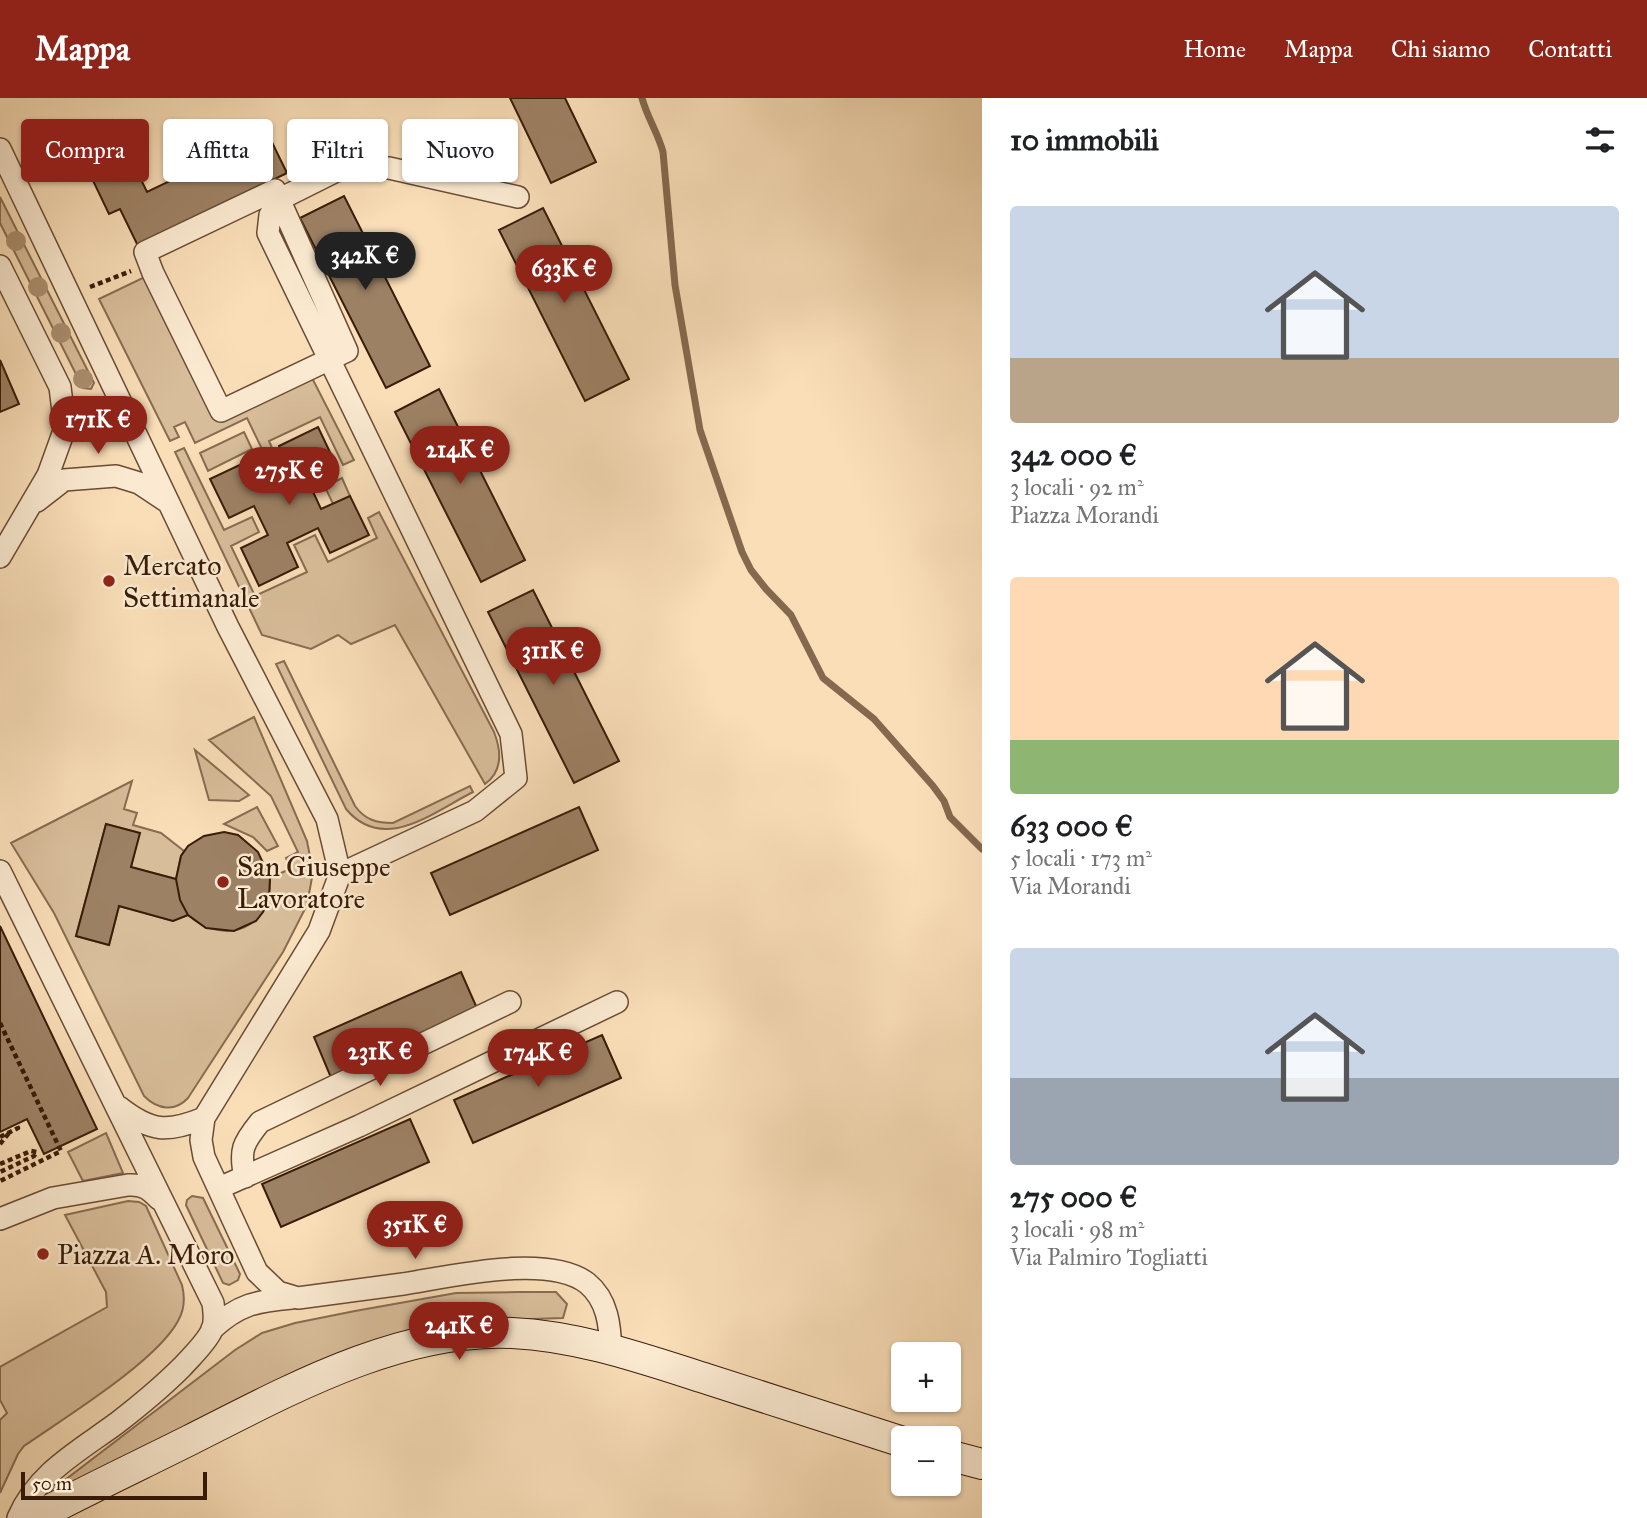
<!DOCTYPE html>
<html lang="it">
<head>
<meta charset="utf-8">
<style>
  :root { --surface:#fff; --page:#f2f2f2; --text:#202124; --muted:#757577; --accent:#8f2418 }
  body { margin:0; font-family:"IM FELL Great Primer",serif; background:var(--page); color:var(--text); height:100vh; display:flex; flex-direction:column; font-size:26px; white-space:nowrap }
  * { box-sizing:border-box; margin:0 }
  p { font-size:23px; color:var(--muted) }
  .icon { flex:none; width:38px; height:38px; fill:none; stroke:currentColor; stroke-width:2; stroke-linecap:round; stroke-linejoin:round }
  .map { position:relative; flex:1; overflow:hidden }
  .side { display:flex; flex-direction:column; background:var(--surface); width:665px }
  .side>* { flex:none }
  .top-card { position:absolute; left:21px; top:21px; width:665px; height:63px; display:flex; gap:14px }
  .tools { position:absolute; left:891px; top:1244px; display:grid; gap:14px }
  .tools a { display:grid; place-items:center; width:70px; height:70px; border-radius:7px; background:var(--surface); box-shadow:0 2px 5px #0004; font-size:35px }
  .scale { position:absolute; left:21px; bottom:18px; width:186px; box-sizing:border-box; padding-left:7px; border:4px solid #391c08; border-top:0; font-size:19px; line-height:24px; white-space:nowrap; color:#391c08; -webkit-text-stroke:5px #fbead1; paint-order:stroke }
  .price { position:absolute; translate:-50% -60px; padding:0 16px; border-radius:24px; background:var(--accent); color:#fff; font-size:23px; line-height:46px; filter:drop-shadow(0 2px 4px #0008) }
  .price::after { content:''; position:absolute; left:50%; top:42px; width:21px; height:16px; margin-left:-10px; background:inherit; clip-path:polygon(0 0,100% 0,50% 100%) }
  .price.active { background:#222; color:#fff }
  ul { padding:0; list-style:none }
  li { display:grid; align-content:center; gap:14px; height:371px; padding:0 28px }
  li span { display:grid; place-items:center; height:217px; border-radius:7px; color:#555 }
  li>.icon { margin-inline-start:auto }
  span .icon { width:126px; height:126px; fill:#fffc; stroke-width:1 }
  li b { font-size:30px }
  h2 { display:flex; justify-content:space-between; align-items:center; height:84px; padding:0 28px; font-size:30px }
  .chip { padding:0 24px; border-radius:7px; background:var(--surface); box-shadow:0 2px 5px #0004; font-size:24px; line-height:63px }
  .chip.active { background:var(--accent); color:#fff }
  header { display:flex; align-items:center; gap:42px; box-sizing:border-box; height:98px; padding:0 35px; background:var(--accent); color:#fff }
  header strong { font-size:33px }
  nav { display:flex; gap:38px; margin-inline-start:auto; font-size:24px }
  main { display:flex; flex:1; min-height:0 }
  .map>svg:first-child { display:block }
  .green { fill:#d8bd9a; stroke:#886c51; stroke-width:2 }
  .lines { fill:none; stroke-linecap:round; stroke-linejoin:round }
  .stream { stroke:#85694e; stroke-width:7 }
  .building { fill:#9d8164; stroke:#391c08; stroke-width:2 }
  .street-casing { stroke:#694c34; stroke-width:24 }
  .secondary-casing { stroke:#391c08; stroke-width:32 }
  .path { stroke:#391c08; stroke-width:4.5; stroke-dasharray:5 3.5; stroke-linecap:butt }
  .street { stroke:#fbead1; stroke-width:21 }
  .secondary { stroke:#fbead1; stroke-width:30 }
  .tree { fill:#aa8e6f }
  .poi-dot { fill:#8f2418; stroke:#fbead1; stroke-width:2.5 }
  .labels { text-anchor:middle; stroke-width:5; stroke-linejoin:round; paint-order:stroke }
  .poi-label { font-size:28px; fill:#391c08; stroke:#fbead1; text-anchor:start }
</style>
</head>
<body>
<header>
<strong>Mappa</strong>
<nav><a>Home</a><a>Mappa</a><a>Chi siamo</a><a>Contatti</a></nav>
</header>
<main>
<div class="map">
<svg width="982" height="1420" viewBox="0 0 982 1420">
  <rect width="100%" height="100%" fill="#f9deb8"/>
  <filter id="stains"><feTurbulence type="fractalNoise" baseFrequency=".00286" numOctaves="4"/><feColorMatrix values="0 0 0 0 .2 0 0 0 0 .09 0 0 0 0 .02 0 0 0 .5 -.17"/></filter>
  <radialGradient id="worn" r=".72"><stop offset=".6" stop-color="#630" stop-opacity="0"/><stop offset="1" stop-color="#630" stop-opacity=".3"/></radialGradient>
  <!-- green -->
  <path class="green" d="M 0,99 L 94,285 L 91,291 L 83,290 L 0,125 Z
    M 153,175 L 221,313 L 308,272 L 354,362 L 343,367 L 320,319 L 269,343 L 282,372 L 274,376 L 247,320 L 195,345 L 185,324 L 174,329 L 179,339 L 170,343 L 99,201 Z
    M 244,334 L 252,351 L 208,373 L 200,355 Z
    M 184,350 L 224,432 L 252,419 L 259,434 L 231,448 L 255,498 L 307,474 L 294,447 L 315,437 L 328,464 L 377,440 L 368,420 L 379,414 L 494,634 C 501,652 503,673 485,686 L 395,527 L 351,546 L 338,537 L 311,551 L 262,537 L 175,354 Z
    M 342,380 L 350,398 L 333,406 L 325,389 Z
    M 284,563 L 355,708 C 365,722 377,725 393,725 L 470,688 L 473,694 C 433,714 384,756 346,711 L 276,566 Z
    M 254,619 L 307,743 L 313,774 L 307,807 L 283,854 L 188,1000 C 175,1014 158,1012 144,998 L 54,815 L 11,745 L 132,683 L 124,711 L 137,715 L 133,727 L 161,735 L 184,753 L 181,758 L 176,781 L 131,769 L 139,735 L 106,726 L 76,838 L 109,847 L 119,808 L 173,823 L 188,817 C 225,849 272,831 270,780 L 290,771 L 286,760 L 298,754 L 271,698 L 209,642 Z
    M 195,652 L 249,697 L 239,703 L 209,702 Z
    M 257,709 L 278,748 L 267,753 L 253,739 L 224,726 Z
    M 106,1035 L 123,1075 L 83,1083 L 68,1054 Z
    M 192,1098 L 203,1100 L 240,1176 L 238,1182 L 229,1187 L 223,1185 L 186,1107 L 187,1102 Z
    M 128,1103 L 139,1104 L 146,1108 L 182,1187 C 185,1199 185,1211 178,1223 C 156,1264 64,1320 24,1348 L 18,1356 L 0,1395 L 0,1322 L 7,1315 L 0,1302 L 0,1269 L 107,1209 L 106,1194 L 65,1117 Z
    M 518,1194 L 556,1194 L 567,1206 L 563,1220 L 533,1221 L 443,1232 L 49,1398 L 49,1395 L 61,1385 L 235,1252 L 262,1235 L 295,1225 L 355,1213 L 456,1195 Z"/>
  <g class="lines">
    <!-- stream -->
    <path class="stream" d="M 642,0 C 647,19 658,35 663,54 L 675,187 L 700,332 L 742,454 L 751,472 L 766,491 L 791,517 L 823,580 L 874,621 L 933,688 L 944,703 L 950,719 L 982,751"/>
  </g>
  <!-- building -->
  <path class="building" d="M 510,0 L 565,0 L 596,64 L 551,85 Z
    M 112,22 L 147,94 L 268,36 L 287,75 L 138,148 L 120,111 L 109,116 L 73,41 Z
    M 344,98 L 430,268 L 386,290 L 300,120 Z
    M 543,110 L 629,281 L 585,303 L 499,132 Z
    M 0,262 L 19,306 L 0,314 Z
    M 439,291 L 525,462 L 481,484 L 395,314 Z
    M 318,329 L 337,369 L 308,383 L 321,411 L 350,398 L 369,437 L 330,455 L 318,430 L 287,445 L 298,469 L 259,488 L 241,450 L 268,437 L 254,408 L 229,420 L 210,381 L 250,362 L 262,390 L 292,375 L 279,348 Z
    M 533,492 L 619,663 L 574,685 L 488,514 Z
    M 579,709 L 598,752 L 450,817 L 431,775 Z
    M 106,726 L 140,735 L 131,769 L 176,781 L 180,802 L 188,817 L 173,823 L 119,808 L 109,847 L 76,838 Z
    M 224,734 L 238,737 L 258,754 L 270,780 L 269,800 L 263,814 L 256,823 L 234,833 L 206,830 L 188,817 L 180,802 L 176,781 L 181,758 L 188,748 L 204,738 Z
    M 0,828 L 97,1031 L 44,1056 L 27,1021 L 0,1034 Z
    M 461,874 L 480,917 L 332,982 L 314,939 Z
    M 602,937 L 621,980 L 473,1045 L 454,1002 Z
    M 410,1021 L 429,1064 L 281,1129 L 262,1086 Z"/>
  <g class="lines">
    <!-- street casing -->
    <g class="street-casing">
      <path id="street" d="M 0,51 L 228,529 L 327,721 L 340,776
        M 275,92 L 347,253 L 221,313 L 153,175 L 145,154 Z
        M 518,99 L 389,70 L 362,68 L 336,73 L 280,101 L 270,117 L 268,135 L 511,636 L 516,680 L 475,713 L 340,776 L 319,833 L 204,1020 L 201,1042 L 204,1059 L 257,1174 L 278,1194 L 298,1200 C 333,1195 368,1191 403,1186 C 449,1179 547,1155 587,1185 C 608,1202 610,1228 611,1253
        M 0,168 L 60,289 L 65,330 L 48,377 L 0,459
        M 37,403 L 64,382 L 116,378 L 139,385 L 169,405
        M 0,773 L 213,1205 C 214,1214 216,1223 212,1232 C 206,1245 192,1258 182,1269 C 162,1289 139,1308 117,1325 C 79,1353 37,1375 18,1420
        M 119,1009 C 151,1034 167,1035 204,1020
        M 245,1079 C 239,1052 243,1045 260,1024 L 510,904
        M 219,1090 L 359,1028 L 617,904
        M 0,1121 L 53,1100 L 128,1087 C 143,1086 149,1091 159,1101
        M 212,1231 C 239,1206 257,1203 292,1200"/>
    </g>
    <!-- secondary casing -->
    <g class="secondary-casing">
      <path id="secondary" d="M 948,1357 L 982,1366
        M 34,1420 C 85,1393 138,1368 190,1342 C 287,1293 400,1230 512,1235 C 579,1238 644,1261 707,1281 C 772,1302 838,1323 903,1344"/>
    </g>
    <!-- path -->
    <path class="path" d="M 90,189 L 131,173
      M 0,925 L 61,1053 L 0,1083
      M 0,1039 L 18,1030 L 16,1026
      M 0,1046 L 9,1035
      M 0,1066 L 31,1053 L 37,1054 L 34,1058 L 0,1074"/>
    <!-- street -->
    <use href="#street" class="street"/>
    <!-- secondary -->
    <use href="#secondary" class="secondary"/>
  </g>
  <!-- trees -->
  <g class="tree">
    <circle cx="16" cy="143" r="10"/>
    <circle cx="38" cy="189" r="10"/>
    <circle cx="61" cy="235" r="10"/>
    <circle cx="83" cy="281" r="10"/>
  </g>
  <!-- markers -->
  <g class="poi-dot">
    <circle cx="109" cy="483" r="7"/>
    <circle cx="223" cy="784" r="7"/>
    <circle cx="43" cy="1156" r="7"/>
  </g>
  <g class="labels">
    <!-- poi labels -->
    <g class="poi-label">
      <text x="123" y="477">Mercato<tspan x="123" dy="32">Settimanale</tspan></text>
      <text x="237" y="778">San Giuseppe<tspan x="237" dy="32">Lavoratore</tspan></text>
      <text x="57" y="1166">Piazza A. Moro</text>
    </g>
  </g>
  <rect width="100%" height="100%" filter="url(#stains)"/>
  <rect width="100%" height="100%" fill="url(#worn)"/>
</svg>
<div class="tools">
<a>+</a>
<a>−</a>
</div>
<div class="scale">50 m</div>
<b class="price active" style="left:365px;top:194px">342K €</b>
<b class="price" style="left:564px;top:207px">633K €</b>
<b class="price" style="left:98px;top:358px">171K €</b>
<b class="price" style="left:460px;top:388px">214K €</b>
<b class="price" style="left:289px;top:409px">275K €</b>
<b class="price" style="left:553px;top:589px">311K €</b>
<b class="price" style="left:380px;top:990px">231K €</b>
<b class="price" style="left:538px;top:991px">174K €</b>
<b class="price" style="left:415px;top:1163px">351K €</b>
<b class="price" style="left:459px;top:1264px">241K €</b>
<div class="top-card">
<a class="chip active">Compra</a>
<a class="chip">Affitta</a>
<a class="chip">Filtri</a>
<a class="chip">Nuovo</a>
</div>
</div>
<section class="side">
<h2>10 immobili<svg class="icon" aria-label="filters" viewBox="0 0 24 24"><path d="M4 7h16M4 17h16"/><circle cx="9" cy="7" r="2"/><circle cx="15" cy="17" r="2"/></svg></h2>
<ul>
<li><span style="background:linear-gradient(#c9d6e8 70%,#b9a48a 0)"><svg class="icon" aria-label="home" viewBox="0 0 24 24"><path d="M3 11l9-7 9 7M6 9v11h12V9"/></svg></span><div><b>342 000 €</b><p>3 locali · 92 m²</p><p>Piazza Morandi</p></div></li>
<li><span style="background:linear-gradient(#ffd9b3 75%,#8fb573 0)"><svg class="icon" aria-label="home" viewBox="0 0 24 24"><path d="M3 11l9-7 9 7M6 9v11h12V9"/></svg></span><div><b>633 000 €</b><p>5 locali · 173 m²</p><p>Via Morandi</p></div></li>
<li><span style="background:linear-gradient(#c9d6e8 60%,#9aa5b1 0)"><svg class="icon" aria-label="home" viewBox="0 0 24 24"><path d="M3 11l9-7 9 7M6 9v11h12V9"/></svg></span><div><b>275 000 €</b><p>3 locali · 98 m²</p><p>Via Palmiro Togliatti</p></div></li>
</ul>
</section>
</main>
</body>
</html>
